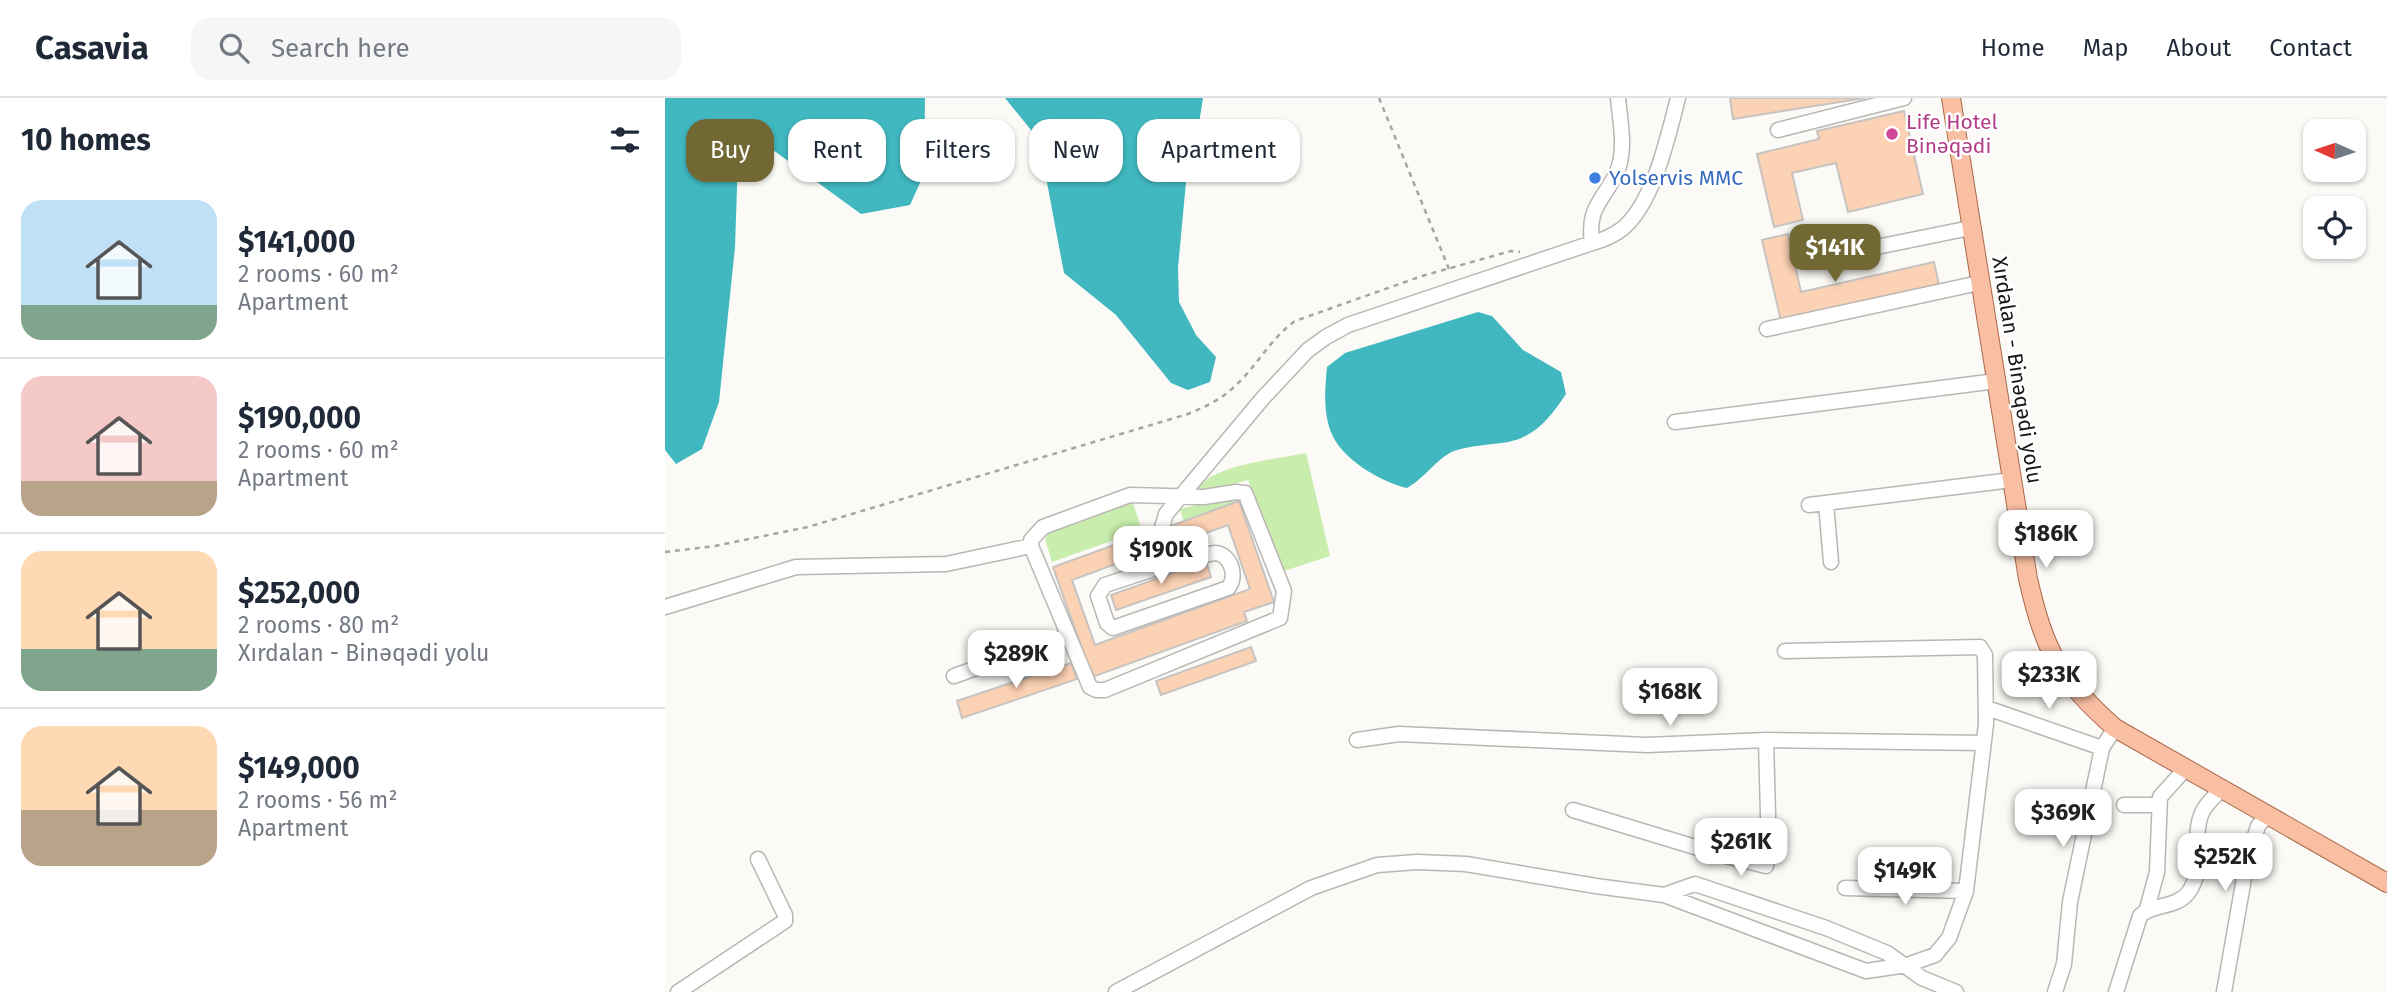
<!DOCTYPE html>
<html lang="en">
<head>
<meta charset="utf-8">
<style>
  :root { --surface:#fff; --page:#f6f6f7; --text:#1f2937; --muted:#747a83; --line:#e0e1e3; --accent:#726834 }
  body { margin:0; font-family:"Fira Sans",sans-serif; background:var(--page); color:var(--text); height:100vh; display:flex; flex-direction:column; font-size:26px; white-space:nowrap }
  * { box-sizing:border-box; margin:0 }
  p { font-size:23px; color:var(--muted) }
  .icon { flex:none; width:38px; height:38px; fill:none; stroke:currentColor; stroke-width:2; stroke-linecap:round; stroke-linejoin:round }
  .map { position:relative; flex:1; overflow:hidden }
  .details { display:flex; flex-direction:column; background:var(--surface); width:665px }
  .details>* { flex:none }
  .guide { position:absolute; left:21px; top:21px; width:665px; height:63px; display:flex; gap:14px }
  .needle { width:46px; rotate:273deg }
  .buttons { position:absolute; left:1638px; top:21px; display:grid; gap:14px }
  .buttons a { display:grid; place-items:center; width:63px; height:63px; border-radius:14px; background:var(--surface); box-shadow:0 2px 5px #0004; font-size:35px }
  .price { position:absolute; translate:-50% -60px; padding:0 16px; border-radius:14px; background:#fff; color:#222; font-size:23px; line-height:46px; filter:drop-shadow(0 2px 4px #0008) }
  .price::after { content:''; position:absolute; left:50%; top:42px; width:21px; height:16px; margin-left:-10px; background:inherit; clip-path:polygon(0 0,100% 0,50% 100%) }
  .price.active { background:var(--accent); color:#fff }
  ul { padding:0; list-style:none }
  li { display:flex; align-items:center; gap:21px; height:175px; padding:0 21px }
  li+li { border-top:2px solid var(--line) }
  li span { display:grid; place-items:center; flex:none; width:196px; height:140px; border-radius:21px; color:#555 }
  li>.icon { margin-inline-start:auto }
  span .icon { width:84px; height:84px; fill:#fffc; stroke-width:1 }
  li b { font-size:30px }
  h2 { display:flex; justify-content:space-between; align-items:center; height:84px; padding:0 21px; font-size:30px }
  .tag { padding:0 24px; border-radius:21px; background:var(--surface); box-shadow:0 2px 5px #0004; font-size:24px; line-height:63px }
  .tag.active { background:var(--accent); color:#fff }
  header { display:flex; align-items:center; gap:42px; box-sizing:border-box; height:98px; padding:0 35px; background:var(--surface); border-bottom:2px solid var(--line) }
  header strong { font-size:33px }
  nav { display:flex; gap:38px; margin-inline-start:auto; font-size:24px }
  .search { width:490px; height:63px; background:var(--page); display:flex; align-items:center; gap:18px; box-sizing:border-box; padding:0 24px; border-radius:21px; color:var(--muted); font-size:26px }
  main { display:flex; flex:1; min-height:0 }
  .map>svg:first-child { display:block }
  .green { fill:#c8edac }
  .water { fill:#41b8c0 }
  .building { fill:#fcd2b4; stroke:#c7c3c0; stroke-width:2 }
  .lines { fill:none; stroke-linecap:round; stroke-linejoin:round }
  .minor-casing { stroke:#b8b7b3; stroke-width:17 }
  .major-casing { stroke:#a8694a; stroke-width:20 }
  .path { stroke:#a6a5a3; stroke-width:2.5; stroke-dasharray:5 5; stroke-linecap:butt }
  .minor { stroke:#fff; stroke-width:14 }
  .major { stroke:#f9bfa3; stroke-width:18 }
  .hotel-dot { fill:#d1479c; stroke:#fff; stroke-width:2.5 }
  .shop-dot { fill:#3f7fe0; stroke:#fff; stroke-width:2.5 }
  .labels { text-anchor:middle; stroke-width:5; stroke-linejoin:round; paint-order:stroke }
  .hotel-label { font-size:21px; fill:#b23c85; stroke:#fff; text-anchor:start }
  .shop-label { font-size:21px; fill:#366cbe; stroke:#fff; text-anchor:start }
  .street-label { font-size:21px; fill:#191817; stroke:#fff }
</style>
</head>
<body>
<header>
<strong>Casavia</strong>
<div class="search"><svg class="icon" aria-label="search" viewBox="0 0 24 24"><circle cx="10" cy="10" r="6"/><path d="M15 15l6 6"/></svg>Search here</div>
<nav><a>Home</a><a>Map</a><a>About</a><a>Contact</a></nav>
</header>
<main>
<section class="details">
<h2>10 homes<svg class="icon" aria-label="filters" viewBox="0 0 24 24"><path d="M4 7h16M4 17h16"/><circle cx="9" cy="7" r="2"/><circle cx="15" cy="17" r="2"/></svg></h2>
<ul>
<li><span style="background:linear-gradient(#bfe0f5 75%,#7fa58c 0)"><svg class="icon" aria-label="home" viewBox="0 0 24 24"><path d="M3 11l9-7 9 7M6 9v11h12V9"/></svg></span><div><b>$141,000</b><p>2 rooms · 60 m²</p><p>Apartment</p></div></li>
<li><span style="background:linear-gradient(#f6c9c9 75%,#b9a48a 0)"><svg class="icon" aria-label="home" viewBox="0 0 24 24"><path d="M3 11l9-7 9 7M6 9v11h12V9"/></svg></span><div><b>$190,000</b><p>2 rooms · 60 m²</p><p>Apartment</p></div></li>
<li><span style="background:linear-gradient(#ffd9b3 70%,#7fa58c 0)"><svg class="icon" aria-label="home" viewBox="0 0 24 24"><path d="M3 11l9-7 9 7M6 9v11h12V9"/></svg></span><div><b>$252,000</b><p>2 rooms · 80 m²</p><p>Xırdalan - Binəqədi yolu</p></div></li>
<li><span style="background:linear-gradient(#ffd9b3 60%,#b9a48a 0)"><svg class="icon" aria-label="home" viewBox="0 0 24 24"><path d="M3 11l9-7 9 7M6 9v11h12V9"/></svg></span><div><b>$149,000</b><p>2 rooms · 56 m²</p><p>Apartment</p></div></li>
</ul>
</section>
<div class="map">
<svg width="1722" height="894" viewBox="0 0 1722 894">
  <rect width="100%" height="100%" fill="#fbfaf6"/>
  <!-- green -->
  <path class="green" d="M 641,355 L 665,458 L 619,473 L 583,382 L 539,394 L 532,392 C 544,367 614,361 641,355 Z
    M 565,399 L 574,403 L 519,423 L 515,411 Z
    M 467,402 L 477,432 L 387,464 L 380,441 L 386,432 Z"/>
  <!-- water -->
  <path class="water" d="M 0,0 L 260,0 L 259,76 L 245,107 L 196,116 L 97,44 L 73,60 L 70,149 L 54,304 L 37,351 L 11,366 L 0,352 Z
    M 340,0 L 538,0 L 532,38 L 518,56 L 522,73 L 513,170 L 514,204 L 531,237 L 551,259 L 545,284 L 523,292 L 506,285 L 451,217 L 399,175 L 374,42 Z
    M 813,214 L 827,218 L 858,252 L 896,274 L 901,296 C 887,317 871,339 843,344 C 826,347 807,347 789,353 C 773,359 760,380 742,390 C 716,384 676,361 666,334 C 658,314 660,290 662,269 L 680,255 Z"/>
  <!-- building -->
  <path class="building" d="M 1065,0 L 1200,0 L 1068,21 Z
    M 1239,13 L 1258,96 L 1183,114 L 1171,65 L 1127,75 L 1138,122 L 1109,129 L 1092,56 L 1154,41 L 1152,33 Z
    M 1123,136 L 1136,194 L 1269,164 L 1274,187 L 1116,223 L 1097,142 Z
    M 574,403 L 609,504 L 579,514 L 582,523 L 427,579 L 388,469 L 488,433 L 494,450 L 407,482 L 430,547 L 585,491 L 563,427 L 507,447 L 500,430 Z
    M 541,463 L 546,479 L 451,512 L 446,497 Z
    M 586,549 L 591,563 L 496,597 L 491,583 Z
    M 406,565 L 412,581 L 297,620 L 292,603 Z"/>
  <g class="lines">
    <!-- minor casing -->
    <g class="minor-casing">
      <path id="minor" d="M 1113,32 L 1239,0
        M 927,145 C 922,110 937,104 951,76 C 962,53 955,23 953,0
        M 1187,154 L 1305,130
        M 1102,231 L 1314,185
        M 1010,324 L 1331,283
        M 571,394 L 580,395 L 619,493 L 615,520 L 440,592 L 431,592 L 425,589 L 366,448 L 366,442 L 378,429 L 465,397 L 539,399 Z
        M 1161,405 L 1166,464
        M 1144,407 L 1347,382
        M 549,455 C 566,455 573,479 563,490 L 448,530 L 442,525 L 433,498 L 440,487 L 507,465 Z
        M 507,465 L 496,433 L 501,416 L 598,300 L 643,252 L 661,239 L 683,227 L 927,145 C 938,142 948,138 957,131 C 989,105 1003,38 1013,0
        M 0,509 L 131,469 L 281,466 L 366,448
        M 289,578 L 402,538
        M 1358,581 L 1387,557
        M 1322,610 L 1437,650
        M 692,642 L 734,636 L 982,647 L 1101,642 L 1319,645
        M 1459,707 L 1493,707
        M 908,712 L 1053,756 L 1101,768 L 1104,754 L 1101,642
        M 1180,790 L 1301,793
        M 999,797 L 1201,873 L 1242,867 L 1270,857 L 1284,840 L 1301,793 L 1321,626 L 1320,557 L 1315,549 L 1120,553
        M 1482,811 L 1492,774 L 1495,699 L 1521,670
        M 13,894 L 120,823 L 120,817 L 93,761
        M 451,894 L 646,790 L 712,767 L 752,764 L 801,766 L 931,788 L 999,797 L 1030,786 L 1161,830 L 1222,855 L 1257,880 L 1291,894
        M 1390,894 L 1399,866 L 1405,804 L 1437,650 L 1450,630
        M 1451,894 L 1475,818 C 1488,805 1510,811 1523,795 C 1542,771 1524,736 1539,711 C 1544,703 1552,696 1558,690
        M 1559,894 L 1582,763 L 1593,728 L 1603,716"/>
    </g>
    <!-- major casing -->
    <g class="major-casing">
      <path id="major" d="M 1286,0 L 1363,481 C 1380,554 1394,580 1450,630 L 1722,785"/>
    </g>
    <!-- path -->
    <path class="path" d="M 714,0 L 784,171
      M 0,454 L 50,448 L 143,429 L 523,316 C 540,309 557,301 570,288 C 592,268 606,240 630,223 L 757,178 L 846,153 L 855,154"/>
    <!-- minor -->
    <use href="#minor" class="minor"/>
    <!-- major -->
    <use href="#major" class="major"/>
  </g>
  <!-- markers -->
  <circle class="hotel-dot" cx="1227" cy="36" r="7"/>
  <circle class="shop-dot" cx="930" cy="80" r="7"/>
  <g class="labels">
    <!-- hotel labels -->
    <g class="hotel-label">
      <text x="1241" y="31">Life Hotel<tspan x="1241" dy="24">Binəqədi</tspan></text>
    </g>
    <!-- shop labels -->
    <g class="shop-label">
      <text x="944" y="87">Yolservis MMC</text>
    </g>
    <!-- street labels -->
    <g class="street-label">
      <text transform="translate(1352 272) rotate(81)" y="7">Xırdalan - Binəqədi yolu</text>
    </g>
  </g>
</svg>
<div class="buttons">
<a><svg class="needle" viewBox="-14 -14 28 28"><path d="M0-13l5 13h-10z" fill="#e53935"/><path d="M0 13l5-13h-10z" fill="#747a83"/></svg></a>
<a><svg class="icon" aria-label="locate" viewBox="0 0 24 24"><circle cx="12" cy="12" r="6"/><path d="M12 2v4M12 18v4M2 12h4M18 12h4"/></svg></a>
</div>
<b class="price active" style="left:1170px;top:186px">$141K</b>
<b class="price" style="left:1381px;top:472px">$186K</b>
<b class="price" style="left:496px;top:488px">$190K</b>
<b class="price" style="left:351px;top:592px">$289K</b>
<b class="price" style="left:1384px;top:613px">$233K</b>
<b class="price" style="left:1005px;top:630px">$168K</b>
<b class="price" style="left:1398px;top:751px">$369K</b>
<b class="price" style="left:1076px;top:780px">$261K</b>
<b class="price" style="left:1560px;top:795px">$252K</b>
<b class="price" style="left:1240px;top:809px">$149K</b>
<div class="guide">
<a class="tag active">Buy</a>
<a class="tag">Rent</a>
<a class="tag">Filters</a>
<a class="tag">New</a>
<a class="tag">Apartment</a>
</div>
</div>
</main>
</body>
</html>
